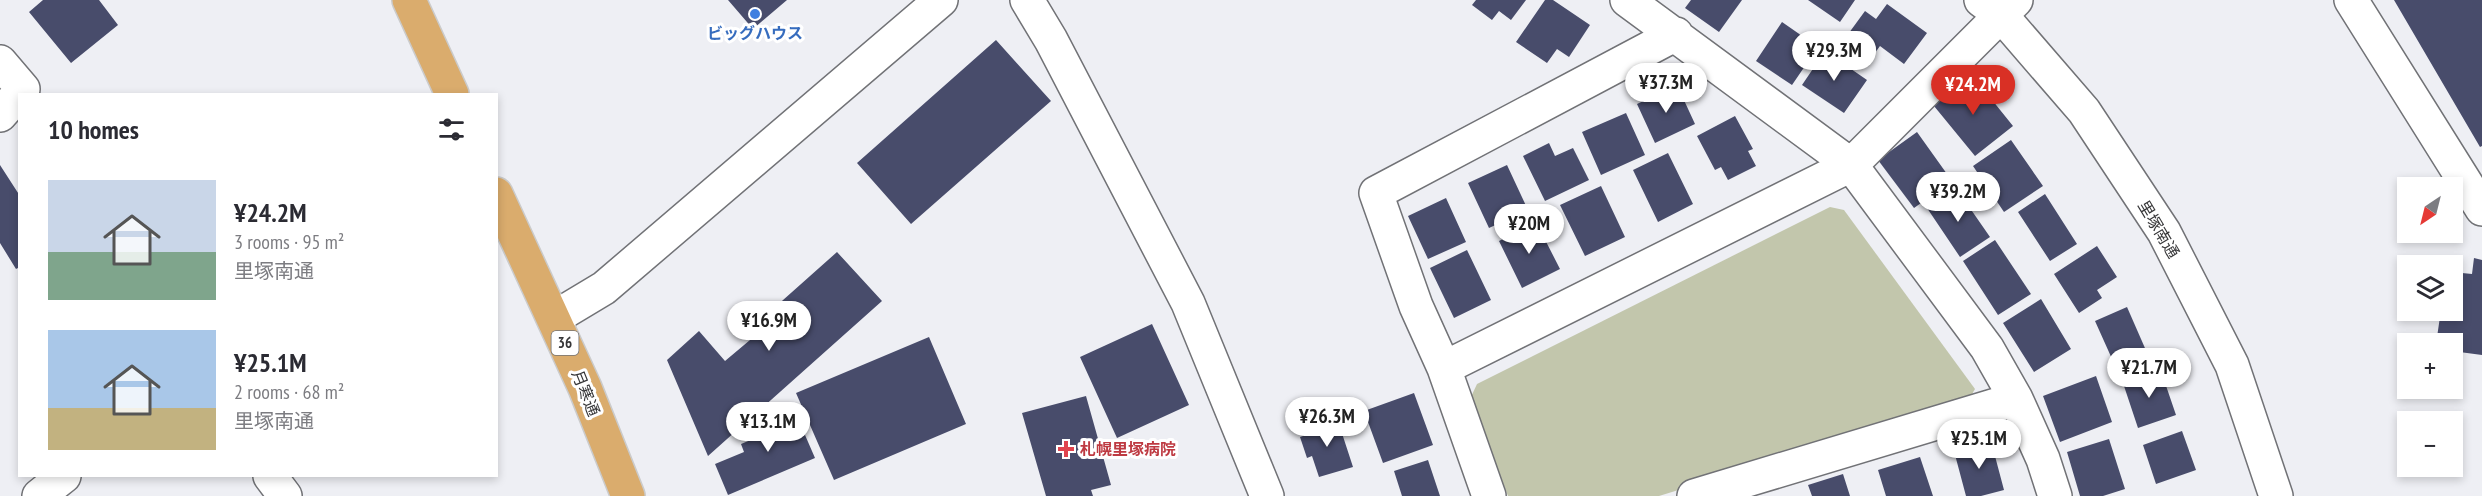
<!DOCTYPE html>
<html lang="en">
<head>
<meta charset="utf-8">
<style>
  :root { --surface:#fff; --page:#f7f7f7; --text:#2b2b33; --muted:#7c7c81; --accent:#d93025 }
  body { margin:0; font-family:"PT Sans Narrow","Noto Sans JP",sans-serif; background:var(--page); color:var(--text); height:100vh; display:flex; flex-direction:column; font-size:22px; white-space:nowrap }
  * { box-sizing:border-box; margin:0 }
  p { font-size:20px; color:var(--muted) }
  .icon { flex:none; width:33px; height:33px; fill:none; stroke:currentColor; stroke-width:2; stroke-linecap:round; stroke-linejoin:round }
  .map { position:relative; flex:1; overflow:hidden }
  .drawer { position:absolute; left:18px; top:93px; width:480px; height:384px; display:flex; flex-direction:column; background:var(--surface); border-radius:0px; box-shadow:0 3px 9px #0003 }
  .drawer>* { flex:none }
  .needle { width:39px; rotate:215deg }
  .tools { position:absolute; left:2397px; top:177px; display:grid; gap:12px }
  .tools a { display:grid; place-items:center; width:66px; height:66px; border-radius:0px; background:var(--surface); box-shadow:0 3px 9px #0003; font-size:30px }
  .price { position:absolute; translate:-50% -51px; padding:0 14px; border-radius:21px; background:#fff; color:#222; font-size:20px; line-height:39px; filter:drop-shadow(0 2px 3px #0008) }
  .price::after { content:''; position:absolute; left:50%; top:36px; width:18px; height:14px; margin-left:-9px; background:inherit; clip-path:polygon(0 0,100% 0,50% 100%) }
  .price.selected { background:var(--accent); color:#fff }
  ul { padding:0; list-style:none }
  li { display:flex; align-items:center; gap:18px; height:150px; padding:0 30px }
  li span { display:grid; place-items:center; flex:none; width:168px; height:120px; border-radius:0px; color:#555 }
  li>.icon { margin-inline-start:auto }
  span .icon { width:72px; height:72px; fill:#fffc; stroke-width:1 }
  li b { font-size:26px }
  h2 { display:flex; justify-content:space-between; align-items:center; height:72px; padding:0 30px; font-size:26px }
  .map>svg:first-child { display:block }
  .green { fill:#c2c6ac }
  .building { fill:#484c6b }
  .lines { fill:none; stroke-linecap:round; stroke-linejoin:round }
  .minor-casing { stroke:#717276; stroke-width:36 }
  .highway-casing { stroke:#cbcbcb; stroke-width:36 }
  .minor { stroke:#fff; stroke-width:33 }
  .highway { stroke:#daac6d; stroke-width:33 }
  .shop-dot { fill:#3f7fe0; stroke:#fff; stroke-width:2 }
  .health-dot { fill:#e0444e; stroke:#fff; stroke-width:2 }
  .labels { text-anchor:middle; stroke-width:6; stroke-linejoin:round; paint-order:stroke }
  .shield { fill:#fff; stroke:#727274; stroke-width:1.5 }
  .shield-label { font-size:15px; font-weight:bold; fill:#363638 }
  .shop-label { font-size:16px; font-weight:bold; fill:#366cbe; stroke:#fff }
  .street-label { font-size:16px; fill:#363638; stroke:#fff }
  .health-label { font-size:16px; font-weight:bold; fill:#be3a42; stroke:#fff; text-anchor:start }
</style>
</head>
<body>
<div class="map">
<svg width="2482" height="496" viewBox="0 0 2482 496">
  <rect width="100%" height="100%" fill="#eeeff4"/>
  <!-- green -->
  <path class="green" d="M 1830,207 L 1844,210 L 1975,389 L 1968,401 L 1659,496 L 1508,496 L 1470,399 L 1477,384 Z"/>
  <!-- building -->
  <path class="building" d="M 43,0 L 99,0 L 118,25 L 71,63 L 29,12 Z
    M 728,0 L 787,0 L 753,29 Z
    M 1476,0 L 1526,0 L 1511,20 L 1499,11 L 1492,20 L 1472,5 Z
    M 1545,0 L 1553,0 L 1590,25 L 1569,57 L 1557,49 L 1547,63 L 1516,42 Z
    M 1691,0 L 1742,0 L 1719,32 L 1685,8 Z
    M 1808,0 L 1855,0 L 1840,22 Z
    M 2394,0 L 2482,0 L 2482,146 L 2480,147 Z
    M 1887,4 L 1927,33 L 1904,64 L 1880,46 L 1872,57 L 1846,37 L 1865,11 L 1876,19 Z
    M 1782,22 L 1818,47 L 1792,85 L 1756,61 Z
    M 996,40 L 1051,101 L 911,224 L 857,163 Z
    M 1825,51 L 1867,80 L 1844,113 L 1802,85 Z
    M 1972,75 L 2013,126 L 1975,156 L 1934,106 Z
    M 1677,85 L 1695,124 L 1655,143 L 1637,104 Z
    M 1626,113 L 1645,155 L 1601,175 L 1582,132 Z
    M 1735,116 L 1753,149 L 1748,151 L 1756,166 L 1728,180 L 1721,167 L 1715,170 L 1697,136 Z
    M 1917,132 L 1952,181 L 1914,208 L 1878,160 Z
    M 2011,140 L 2043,186 L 2004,212 L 1973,166 Z
    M 1549,143 L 1555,156 L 1573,148 L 1589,180 L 1545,201 L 1523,156 Z
    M 1668,153 L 1693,204 L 1658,222 L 1633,170 Z
    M 0,165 L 20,196 L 20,267 L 16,269 L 0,243 Z
    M 1507,165 L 1528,210 L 1489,228 L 1468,183 Z
    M 1601,186 L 1625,237 L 1585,256 L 1560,205 Z
    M 1956,188 L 1990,237 L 1960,257 L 1927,208 Z
    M 2045,194 L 2077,244 L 2050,261 L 2018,212 Z
    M 1446,198 L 1466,242 L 1428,259 L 1408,216 Z
    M 1536,222 L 1560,269 L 1522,288 L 1499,241 Z
    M 1995,240 L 2031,294 L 1998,315 L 1963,261 Z
    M 2097,246 L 2117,277 L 2097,290 L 2102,298 L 2079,313 L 2054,274 Z
    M 1467,250 L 1491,300 L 1454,318 L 1430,268 Z
    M 837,252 L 882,301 L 708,456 L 667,360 L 699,331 L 725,361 L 750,340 L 745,334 Z
    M 2474,258 L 2482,260 L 2482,355 L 2452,351 L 2452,344 L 2436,344 L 2441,310 L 2452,310 L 2452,272 L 2472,274 Z
    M 2041,299 L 2071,349 L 2034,372 L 2003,323 Z
    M 2127,307 L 2148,355 L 2117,370 L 2095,321 Z
    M 1152,324 L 1189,405 L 1117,438 L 1080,357 Z
    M 929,337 L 966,424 L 834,480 L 796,393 Z
    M 2161,371 L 2176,415 L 2138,428 L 2123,383 Z
    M 2096,376 L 2112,422 L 2060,442 L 2043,396 Z
    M 1414,393 L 1433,445 L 1383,463 L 1364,411 Z
    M 1086,396 L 1111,485 L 1091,490 L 1093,496 L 1046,496 L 1022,413 Z
    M 792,405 L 815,458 L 728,495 L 715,464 L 744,452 L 741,444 L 770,432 L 764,417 Z
    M 1337,418 L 1353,467 L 1319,477 L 1312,456 L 1307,458 L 1300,437 L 1312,433 L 1309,426 Z
    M 2182,431 L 2196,470 L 2156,484 L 2143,445 Z
    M 2109,439 L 2125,489 L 2103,496 L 2080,496 L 2067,452 Z
    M 1991,441 L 2004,490 L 1981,496 L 1966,496 L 1954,451 Z
    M 1920,457 L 1933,496 L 1886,496 L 1878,470 Z
    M 1428,460 L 1440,496 L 1402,496 L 1394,471 Z
    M 1843,474 L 1850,496 L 1812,496 L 1808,485 Z"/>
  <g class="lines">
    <!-- minor casing -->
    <g class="minor-casing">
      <path id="minor" d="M 1027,0 L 1051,40 L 1188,303 L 1267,496
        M 1627,0 L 1851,165 L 1987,348 L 2016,399 L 2043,459 L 2055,496
        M 1981,0 L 2001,15 L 2084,111 L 2164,232 L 2232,365 L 2276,496
        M 2351,0 L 2482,209
        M 0,62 L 23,89 L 0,115
        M 554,318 L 604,288 L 941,0
        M 1444,368 L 1851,165 L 2016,0
        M 270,476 L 285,496
        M 39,496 L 64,476
        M 1489,496 L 1444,368 L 1416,306 L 1376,193 L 1676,34
        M 1694,496 L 2016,399"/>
    </g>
    <!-- highway casing -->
    <g class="highway-casing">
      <path id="highway" d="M 409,0 L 452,94
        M 496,194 L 585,388 L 628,496"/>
    </g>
    <!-- minor -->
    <use href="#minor" class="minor"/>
    <!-- highway -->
    <use href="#highway" class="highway"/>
  </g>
  <!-- markers -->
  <circle class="shop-dot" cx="755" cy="14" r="6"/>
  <path class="health-dot" d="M1063 440h6v6h6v6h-6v6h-6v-6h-6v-6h6z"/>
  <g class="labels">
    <!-- shield labels -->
    <rect class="shield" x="551.5" y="331" width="27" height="24" rx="4.5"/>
    <g class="shield-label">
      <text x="565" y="348">36</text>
    </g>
    <!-- shop labels -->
    <g class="shop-label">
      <text x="755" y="39">ビッグハウス</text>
    </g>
    <!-- street labels -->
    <g class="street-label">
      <text transform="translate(2159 229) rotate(59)" y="6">里塚南通</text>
      <text transform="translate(586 393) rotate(68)" y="6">月寒通</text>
    </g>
    <!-- health labels -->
    <g class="health-label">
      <text x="1080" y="455">札幌里塚病院</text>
    </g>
  </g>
</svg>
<div class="tools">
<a><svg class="needle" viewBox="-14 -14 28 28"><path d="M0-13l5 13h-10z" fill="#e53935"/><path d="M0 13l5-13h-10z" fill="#7c7c81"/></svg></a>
<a><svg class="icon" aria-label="layers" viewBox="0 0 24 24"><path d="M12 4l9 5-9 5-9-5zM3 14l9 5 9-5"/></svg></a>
<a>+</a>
<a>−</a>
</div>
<b class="price" style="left:1834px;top:82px">¥29.3M</b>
<b class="price" style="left:1666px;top:114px">¥37.3M</b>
<b class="price selected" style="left:1973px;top:116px">¥24.2M</b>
<b class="price" style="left:1958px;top:223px">¥39.2M</b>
<b class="price" style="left:1529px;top:255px">¥20M</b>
<b class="price" style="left:769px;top:352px">¥16.9M</b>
<b class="price" style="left:2149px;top:399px">¥21.7M</b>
<b class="price" style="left:1327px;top:448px">¥26.3M</b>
<b class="price" style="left:768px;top:453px">¥13.1M</b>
<b class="price" style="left:1979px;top:470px">¥25.1M</b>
<section class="drawer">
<h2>10 homes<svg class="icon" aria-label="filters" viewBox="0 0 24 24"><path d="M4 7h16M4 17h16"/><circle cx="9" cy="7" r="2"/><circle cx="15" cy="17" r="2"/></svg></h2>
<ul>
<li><span style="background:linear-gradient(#c9d6e8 60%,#7fa58c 0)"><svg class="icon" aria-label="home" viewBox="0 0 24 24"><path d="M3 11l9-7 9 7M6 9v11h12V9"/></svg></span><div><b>¥24.2M</b><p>3 rooms · 95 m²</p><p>里塚南通</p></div></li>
<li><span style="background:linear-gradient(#a9c7e8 65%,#c2b280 0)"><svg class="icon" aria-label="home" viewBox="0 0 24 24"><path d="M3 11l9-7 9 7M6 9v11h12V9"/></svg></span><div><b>¥25.1M</b><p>2 rooms · 68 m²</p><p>里塚南通</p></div></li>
</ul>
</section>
</div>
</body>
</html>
